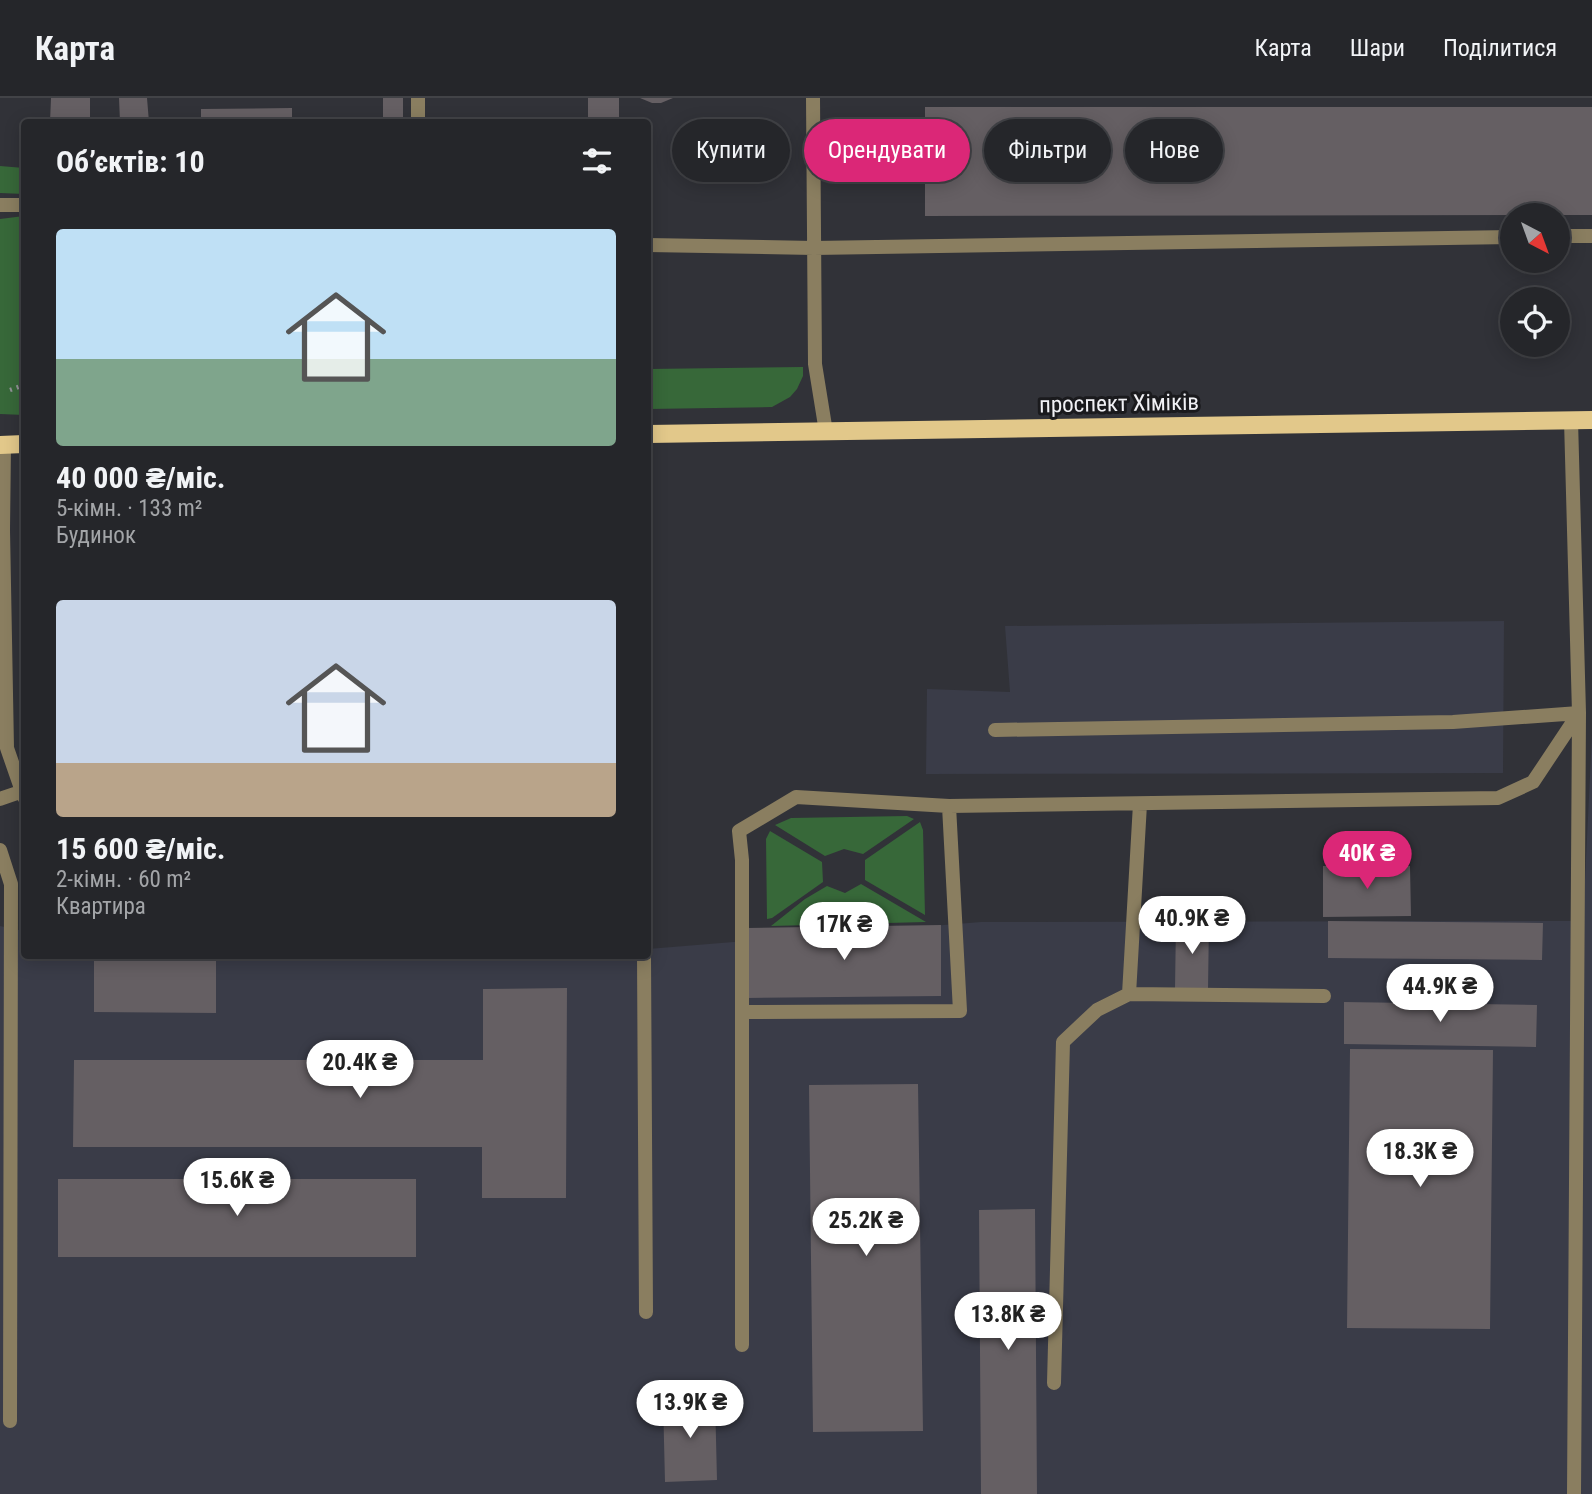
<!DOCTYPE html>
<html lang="uk">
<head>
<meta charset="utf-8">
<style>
  :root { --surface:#25262a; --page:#2d2e32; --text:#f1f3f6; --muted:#a3a5a8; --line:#424347; --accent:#db2777 }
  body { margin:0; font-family:"Roboto Condensed",sans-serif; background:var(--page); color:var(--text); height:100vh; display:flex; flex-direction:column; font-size:26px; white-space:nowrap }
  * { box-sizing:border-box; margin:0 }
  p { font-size:23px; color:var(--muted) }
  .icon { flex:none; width:38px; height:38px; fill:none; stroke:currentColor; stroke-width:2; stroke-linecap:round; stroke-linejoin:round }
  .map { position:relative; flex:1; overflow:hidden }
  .details { position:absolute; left:21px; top:21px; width:630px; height:840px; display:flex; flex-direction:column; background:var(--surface); border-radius:7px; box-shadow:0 4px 18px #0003,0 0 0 2px var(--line) }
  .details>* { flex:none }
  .banner { position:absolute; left:672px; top:21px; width:665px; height:63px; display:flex; gap:14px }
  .needle { width:46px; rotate:139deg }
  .tools { position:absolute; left:1500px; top:105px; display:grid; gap:14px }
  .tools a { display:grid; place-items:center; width:70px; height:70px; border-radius:50%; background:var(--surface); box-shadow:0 4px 18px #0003,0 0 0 2px var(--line); font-size:35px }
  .price { position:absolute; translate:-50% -60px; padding:0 16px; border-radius:24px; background:#fff; color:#222; font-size:23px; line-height:46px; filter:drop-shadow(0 2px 4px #0008) }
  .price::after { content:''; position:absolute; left:50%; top:42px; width:21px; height:16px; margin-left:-10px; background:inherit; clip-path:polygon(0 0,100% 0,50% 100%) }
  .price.selected { background:var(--accent); color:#fff }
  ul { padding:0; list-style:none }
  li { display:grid; align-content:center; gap:14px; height:371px; padding:0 35px }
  li span { display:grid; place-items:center; height:217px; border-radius:7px; color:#555 }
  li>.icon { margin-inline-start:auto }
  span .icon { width:126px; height:126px; fill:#fffc; stroke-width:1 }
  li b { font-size:30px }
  h2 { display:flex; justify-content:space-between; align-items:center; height:84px; padding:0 35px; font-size:30px }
  .pill { padding:0 24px; border-radius:32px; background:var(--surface); box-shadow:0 4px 18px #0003,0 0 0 2px var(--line); font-size:24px; line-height:63px }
  .pill.selected { background:var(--accent); color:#fff }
  header { display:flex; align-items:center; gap:42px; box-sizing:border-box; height:98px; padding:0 35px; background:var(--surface); border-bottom:2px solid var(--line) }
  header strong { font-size:33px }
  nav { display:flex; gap:38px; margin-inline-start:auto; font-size:24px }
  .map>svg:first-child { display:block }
  .built { fill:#3a3c48 }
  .green { fill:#376839 }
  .building { fill:#655f63 }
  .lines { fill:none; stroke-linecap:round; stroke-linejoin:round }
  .path { stroke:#939398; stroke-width:4.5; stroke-dasharray:2 5; stroke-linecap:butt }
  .service { stroke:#8a7e60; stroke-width:14 }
  .primary { stroke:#e2c88a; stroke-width:18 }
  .labels { text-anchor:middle; stroke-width:6; stroke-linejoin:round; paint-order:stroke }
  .street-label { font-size:23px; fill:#f1f1f5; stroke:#1a1a1d }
</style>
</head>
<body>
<header>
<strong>Карта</strong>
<nav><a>Карта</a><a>Шари</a><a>Поділитися</a></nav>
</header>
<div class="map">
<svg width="1592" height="1396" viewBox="0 0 1592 1396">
  <rect width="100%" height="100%" fill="#313238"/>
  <!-- built -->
  <path class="built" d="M 1504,523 L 1503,675 L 926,676 L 927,591 L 1010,594 L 1005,528 Z
    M 1592,637 L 1592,1396 L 0,1396 L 0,828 L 24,833 L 24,858 L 648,858 L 648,851 L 981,824 L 1583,823 Z"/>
  <!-- green -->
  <path class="green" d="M 0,68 L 24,70 L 24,96 L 0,95 Z
    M 24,118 L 24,317 L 0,316 L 0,121 Z
    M 803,269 L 803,278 L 797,291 L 790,299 L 772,309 L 648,311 L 648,271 Z
    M 907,718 L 914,721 L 863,756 L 844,751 L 825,758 L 775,727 L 791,720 Z
    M 920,724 L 923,732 L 925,817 L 865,782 L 865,762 Z
    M 770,733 L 822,764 L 823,784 L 772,820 L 767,821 L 766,741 Z
    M 861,786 L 926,824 L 771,828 L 805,801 L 827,788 L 845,795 Z"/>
  <!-- building -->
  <path class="building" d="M 51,0 L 90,0 L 90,24 L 50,24 Z
    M 119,0 L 147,0 L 149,24 L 120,24 Z
    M 383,0 L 403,0 L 403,24 L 383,24 Z
    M 588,0 L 619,0 L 619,24 L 588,24 Z
    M 640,0 L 673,0 L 661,5 L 652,5 Z
    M 925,9 L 1592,9 L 1592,117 L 925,118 Z
    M 292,10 L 292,24 L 201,24 L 201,11 Z
    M 1323,768 L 1410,768 L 1411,818 L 1323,819 Z
    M 1328,823 L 1543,825 L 1542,862 L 1328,860 Z
    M 1176,824 L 1209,824 L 1208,891 L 1175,891 Z
    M 941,827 L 941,898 L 747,900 L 747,830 Z
    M 94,858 L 216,858 L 216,915 L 94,914 Z
    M 567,890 L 566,1100 L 482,1100 L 482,1049 L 73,1049 L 74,962 L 483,962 L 483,891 Z
    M 1344,904 L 1537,907 L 1536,949 L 1344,946 Z
    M 1350,951 L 1493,952 L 1490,1231 L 1347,1230 Z
    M 918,986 L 923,1333 L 813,1334 L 809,987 Z
    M 58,1081 L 416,1081 L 416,1159 L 58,1159 Z
    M 1035,1111 L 1037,1396 L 981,1396 L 979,1112 Z
    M 715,1300 L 717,1382 L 665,1384 L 663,1302 Z"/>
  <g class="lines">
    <!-- path -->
    <path class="path" d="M 10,292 L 24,287"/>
    <!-- service -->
    <path class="service" d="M 813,0 L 815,266 L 826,334
      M 418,24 L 418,0
      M 0,107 L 24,107
      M 1558,138 L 1592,138
      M 648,147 L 814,150 L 1512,139
      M 4,347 L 3,432 L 7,650 L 24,699
      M 995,632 L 1453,624 L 1579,615 L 1574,1396
      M 0,701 L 23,693
      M 0,752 L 11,786 L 10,1323
      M 644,858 L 646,1214
      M 1129,896 L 1324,898
      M 742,914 L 960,913 L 949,708
      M 742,1247 L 742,762 L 739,733 L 796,699 L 949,708 L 1498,700 L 1533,684 L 1579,615 L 1571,322
      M 1054,1285 L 1063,944 L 1097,912 L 1129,896 L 1140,706"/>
    <!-- primary -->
    <path class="primary" d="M 648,336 L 1592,322
      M 0,347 L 24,346"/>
  </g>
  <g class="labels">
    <!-- street labels -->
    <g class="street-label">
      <text transform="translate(1119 305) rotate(-1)" y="8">проспект Хіміків</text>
    </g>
  </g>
</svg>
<div class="tools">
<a><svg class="needle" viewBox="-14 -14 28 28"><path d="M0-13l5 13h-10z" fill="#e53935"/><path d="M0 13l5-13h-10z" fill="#a3a5a8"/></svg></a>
<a><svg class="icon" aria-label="locate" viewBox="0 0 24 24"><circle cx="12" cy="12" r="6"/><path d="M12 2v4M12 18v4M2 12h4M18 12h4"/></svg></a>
</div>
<b class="price selected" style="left:1367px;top:793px">40K ₴</b>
<b class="price" style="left:1192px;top:858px">40.9K ₴</b>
<b class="price" style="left:844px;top:864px">17K ₴</b>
<b class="price" style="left:1440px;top:926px">44.9K ₴</b>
<b class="price" style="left:360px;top:1002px">20.4K ₴</b>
<b class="price" style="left:1420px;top:1091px">18.3K ₴</b>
<b class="price" style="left:237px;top:1120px">15.6K ₴</b>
<b class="price" style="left:866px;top:1160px">25.2K ₴</b>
<b class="price" style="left:1008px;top:1254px">13.8K ₴</b>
<b class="price" style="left:690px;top:1342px">13.9K ₴</b>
<div class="banner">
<a class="pill">Купити</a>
<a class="pill selected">Орендувати</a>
<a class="pill">Фільтри</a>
<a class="pill">Нове</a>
</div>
<section class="details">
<h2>Об’єктів: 10<svg class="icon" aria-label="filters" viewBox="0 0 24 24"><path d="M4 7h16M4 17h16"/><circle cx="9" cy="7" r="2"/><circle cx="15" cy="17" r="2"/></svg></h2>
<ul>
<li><span style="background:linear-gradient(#bfe0f5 60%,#7fa58c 0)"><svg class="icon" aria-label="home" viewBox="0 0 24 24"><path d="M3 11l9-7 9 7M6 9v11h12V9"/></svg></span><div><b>40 000 ₴/міс.</b><p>5-кімн. · 133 m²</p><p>Будинок</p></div></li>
<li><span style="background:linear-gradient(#c9d6e8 75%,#b9a48a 0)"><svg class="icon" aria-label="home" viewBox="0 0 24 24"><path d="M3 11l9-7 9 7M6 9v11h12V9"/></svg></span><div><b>15 600 ₴/міс.</b><p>2-кімн. · 60 m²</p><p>Квартира</p></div></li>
</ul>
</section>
</div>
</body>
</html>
